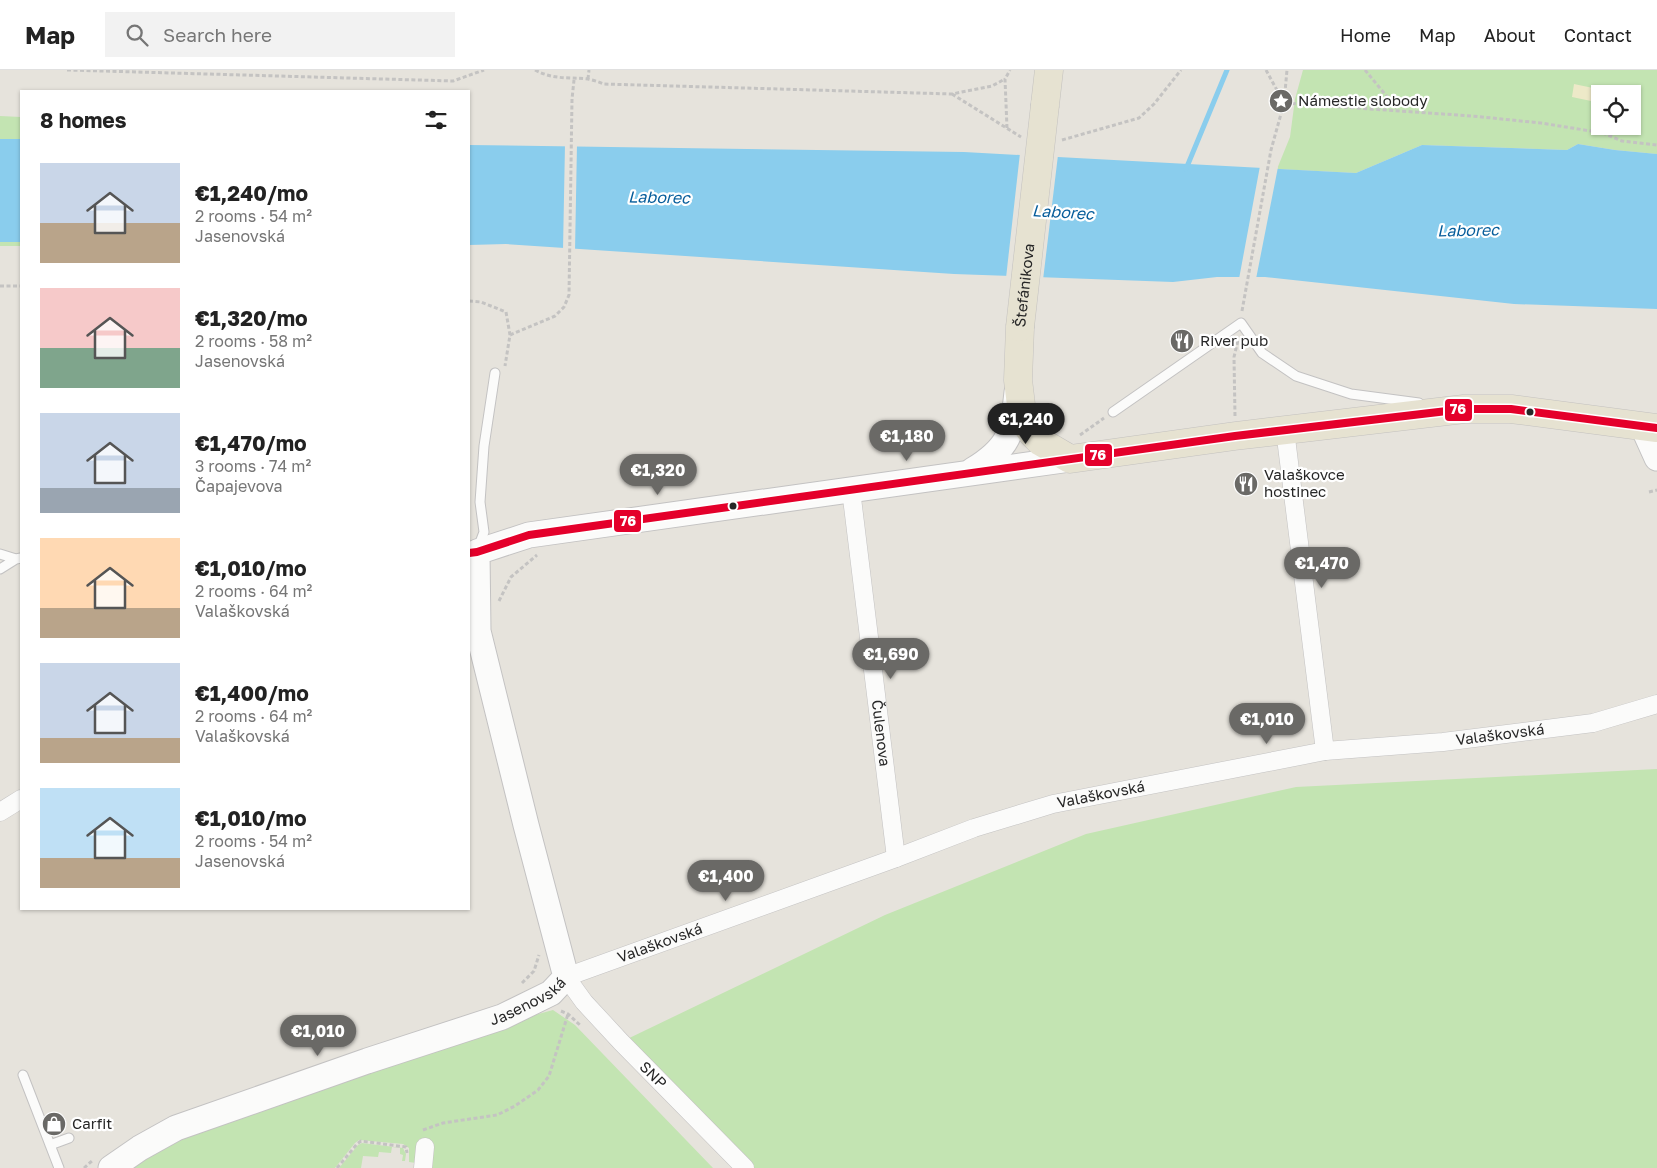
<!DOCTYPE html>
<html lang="en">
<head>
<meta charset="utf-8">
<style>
  :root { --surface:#fff; --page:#f2f2f2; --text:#222; --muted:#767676; --line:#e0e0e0; --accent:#6a6966 }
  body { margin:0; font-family:"Golos Text",sans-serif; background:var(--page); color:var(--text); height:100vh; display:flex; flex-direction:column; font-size:19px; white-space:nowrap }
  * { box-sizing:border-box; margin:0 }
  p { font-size:16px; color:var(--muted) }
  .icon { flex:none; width:28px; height:28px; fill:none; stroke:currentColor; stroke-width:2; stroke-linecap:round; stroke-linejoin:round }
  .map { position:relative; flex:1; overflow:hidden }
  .details { position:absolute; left:20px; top:20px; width:450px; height:820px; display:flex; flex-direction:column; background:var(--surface); border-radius:0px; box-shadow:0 1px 4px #0004 }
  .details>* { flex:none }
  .buttons { position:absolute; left:1591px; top:15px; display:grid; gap:10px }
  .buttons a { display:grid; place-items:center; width:50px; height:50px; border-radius:0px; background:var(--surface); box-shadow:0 1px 4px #0004; font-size:25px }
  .price { position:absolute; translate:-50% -42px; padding:0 11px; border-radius:18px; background:var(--accent); color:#fff; font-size:16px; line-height:32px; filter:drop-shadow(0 1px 2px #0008) }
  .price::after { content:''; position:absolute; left:50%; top:30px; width:15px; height:11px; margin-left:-8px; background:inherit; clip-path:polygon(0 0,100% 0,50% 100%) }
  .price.selected { background:#222; color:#fff }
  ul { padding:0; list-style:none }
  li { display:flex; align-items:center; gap:15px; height:125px; padding:0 20px }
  li span { display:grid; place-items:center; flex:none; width:140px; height:100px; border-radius:0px; color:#555 }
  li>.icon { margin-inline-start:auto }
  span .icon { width:60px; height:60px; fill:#fffc; stroke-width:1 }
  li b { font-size:21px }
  h2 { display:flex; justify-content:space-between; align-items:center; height:60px; padding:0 20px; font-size:21px }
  header { display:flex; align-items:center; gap:30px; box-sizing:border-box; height:70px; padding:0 25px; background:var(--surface); border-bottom:1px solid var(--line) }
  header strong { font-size:24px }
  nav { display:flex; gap:28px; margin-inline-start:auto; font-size:18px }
  .search { width:350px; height:45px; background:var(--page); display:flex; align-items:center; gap:12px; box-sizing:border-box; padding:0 18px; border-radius:0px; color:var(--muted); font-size:19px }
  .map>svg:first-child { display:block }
  .green { fill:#c3e4b2; fill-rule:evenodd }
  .sand { fill:#ede9c8 }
  .water { fill:#8acded }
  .pier { fill:#e6e3dc }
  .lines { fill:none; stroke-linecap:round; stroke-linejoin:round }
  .stream { stroke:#8acded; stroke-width:5 }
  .lane-casing { stroke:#c3c2c2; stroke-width:11 }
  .street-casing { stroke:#c3c2c2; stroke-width:19 }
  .secondary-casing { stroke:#c3c2c2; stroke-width:27 }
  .primary-casing { stroke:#c3c1bf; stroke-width:29 }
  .path { stroke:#c4c3c2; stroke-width:3; stroke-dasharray:4 2.5; stroke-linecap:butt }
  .lane { stroke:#fbfbfa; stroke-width:9 }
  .street { stroke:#fbfbfa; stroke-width:18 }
  .secondary { stroke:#fbfbfa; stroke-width:25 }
  .primary { stroke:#e6e2d1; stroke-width:28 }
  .primary-bridge-casing { stroke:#c3c1bf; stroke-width:29; stroke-linecap:butt }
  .primary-bridge { stroke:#e6e2d1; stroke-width:28 }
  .bus-1-casing { stroke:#fff; stroke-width:11 }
  .bus-1 { stroke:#e4002b; stroke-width:8 }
  .bus-dot { fill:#272727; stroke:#fff; stroke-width:2 }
  .labels { text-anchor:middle; stroke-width:4.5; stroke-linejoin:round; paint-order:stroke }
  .poi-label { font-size:15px; fill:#272727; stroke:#fff; text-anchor:start }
  .street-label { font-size:15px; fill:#272727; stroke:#fff }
  .water-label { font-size:16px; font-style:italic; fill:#065d9b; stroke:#fff }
  .line-badge { stroke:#fff; stroke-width:2 }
  .badge-label { font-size:14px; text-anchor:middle; font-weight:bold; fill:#fff }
</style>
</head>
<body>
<header>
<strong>Map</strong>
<div class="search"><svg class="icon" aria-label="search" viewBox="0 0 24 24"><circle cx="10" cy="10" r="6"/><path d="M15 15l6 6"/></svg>Search here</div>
<nav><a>Home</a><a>Map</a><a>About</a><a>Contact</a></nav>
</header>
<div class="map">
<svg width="1657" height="1098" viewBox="0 0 1657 1098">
  <rect width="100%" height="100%" fill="#e6e3dc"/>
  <!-- green -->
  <path class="green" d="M 1303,0 L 1657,0 L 1657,84 L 1615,80 L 1578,74 L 1567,80 L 1422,75 L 1356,103 L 1277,99 L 1290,67 L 1295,29 ZM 1600,24 L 1632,24 L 1632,56 L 1600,56 Z
    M 0,46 L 21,47 L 21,176 L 0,176 Z
    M 1657,699 L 1657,1098 L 745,1098 L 621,972 L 885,845 L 1086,764 L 1296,717 Z
    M 553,940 L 575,955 L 713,1098 L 431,1098 L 430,1071 L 419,1069 L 416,1093 L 409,1092 L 409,1078 L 403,1074 L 359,1070 L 355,1073 L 335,1098 L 130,1098 L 182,1069 L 266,1037 L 491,957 Z
    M 362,1073 L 403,1078 L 406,1084 L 405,1091 L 402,1091 L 403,1085 L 400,1084 L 400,1078 L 392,1077 L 391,1083 L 379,1082 L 378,1087 L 363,1086 L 361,1098 L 339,1098 L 358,1075 Z"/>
  <!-- sand -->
  <path class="sand" d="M 1574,14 L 1593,18 L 1591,31 L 1572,27 Z"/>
  <!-- water -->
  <path class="water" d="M 0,69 L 21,69 L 21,172 L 0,172 Z
    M 1578,74 L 1615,80 L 1657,84 L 1657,239 L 1514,234 L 1265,207 L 1217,207 L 1173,212 L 954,204 L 506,174 L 469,175 L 469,75 L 964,82 L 1356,103 L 1422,75 L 1567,80 Z"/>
  <!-- pier -->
  <path class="pier" d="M 565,74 L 577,74 L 575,181 L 563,180 Z
    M 1020,83 L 1058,85 L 1043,210 L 1006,208 Z
    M 1260,96 L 1278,97 L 1256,209 L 1239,209 Z"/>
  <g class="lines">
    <!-- stream -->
    <path class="stream" d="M 1186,99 L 1227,0"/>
    <!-- lane casing -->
    <g class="lane-casing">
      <path id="lane" d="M 1113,342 L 1241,253 L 1262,283 L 1296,306 L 1351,324 L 1419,333
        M 478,478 L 484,462 L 480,432 L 484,376 L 495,303
        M 0,484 L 16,489
        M 0,499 L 16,489 L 21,488
        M 23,1005 L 59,1098
        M 50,1075 L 69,1068"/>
    </g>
    <!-- street casing -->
    <g class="street-casing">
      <g id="street">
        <path d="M 1285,360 L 1325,681"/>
        <path id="s1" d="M 851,420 L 896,788"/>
        <path d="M 0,742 L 21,729"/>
        <path d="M 423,1098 L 425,1077"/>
        <path id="s2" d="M 745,1098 L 621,972 L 584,932 L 566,907 L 896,788 L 974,758 L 1053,734 L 1325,681 L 1443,672 L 1593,653 L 1657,634"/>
      </g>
    </g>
    <!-- secondary casing -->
    <g class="secondary-casing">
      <g id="secondary">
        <path d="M 1643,357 L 1657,388"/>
        <path d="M 973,400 C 1009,378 1013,363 1017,322"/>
        <path id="s3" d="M 111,1098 L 140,1078 L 176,1058 L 367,991 L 502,947 L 551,923 L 566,907 L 526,755 L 478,561 L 477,482 L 529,465 L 1070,389"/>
      </g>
    </g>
    <!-- primary casing -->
    <g class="primary-casing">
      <path id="primary" d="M 1045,35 L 1049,0
        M 1020,257 L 1018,310 L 1021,335 L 1025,353 L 1032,363 L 1041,372 L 1070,389 L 1235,366 L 1464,339 L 1511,339 L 1657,358"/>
    </g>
    <!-- path -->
    <path class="path" d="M 67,0 L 453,11 L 484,0
      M 535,0 C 554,10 568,7 588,9 C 593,10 599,12 604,14 L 952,24 L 992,16 L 1005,9
      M 1266,0 L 1284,33 L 1472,46 L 1541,53 L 1603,63 L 1622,71 L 1657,75
      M 1365,0 L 1398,40
      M 588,9 L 589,0
      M 952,24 L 1021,67
      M 1007,58 L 1005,9 L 1010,0
      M 1062,70 L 1139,48 L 1154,34 L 1181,0
      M 0,216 L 21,216
      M 469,231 L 481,232 L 506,242 L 510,265 L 505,296
      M 1242,241 L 1271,80 L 1284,33 L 1287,0
      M 510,265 L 555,246 L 564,237 L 569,225 L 572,29 L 574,10
      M 1235,346 L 1234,287 L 1238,270
      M 1080,365 L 1104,348
      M 1649,422 L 1657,420
      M 499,531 L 511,507 L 537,485
      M 522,913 L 534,901 L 539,885
      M 561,941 L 568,944 L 580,955
      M 423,1060 L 443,1053 L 497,1045 L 515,1036 L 538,1020 L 549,1006 L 568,944
      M 84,1098 L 93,1090
      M 337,1098 L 357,1074 L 361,1071 L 406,1077 L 407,1083"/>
    <!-- lane -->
    <use href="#lane" class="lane"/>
    <!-- street -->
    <use href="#street" class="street"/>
    <!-- secondary -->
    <use href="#secondary" class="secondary"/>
    <!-- primary -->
    <use href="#primary" class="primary"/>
    <!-- primary-bridge casing -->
    <g class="primary-bridge-casing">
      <g id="primary-bridge">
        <path id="s4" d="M 1020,257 L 1045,35"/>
      </g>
    </g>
    <!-- primary-bridge -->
    <use href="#primary-bridge" class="primary-bridge"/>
    <!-- bus-1 casing -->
    <g class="bus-1-casing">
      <path id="bus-1" d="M 469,483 L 477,482 L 529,465 L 1235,366 L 1464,339 L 1511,339 L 1657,358"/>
    </g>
    <!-- bus-1 -->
    <use href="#bus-1" class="bus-1"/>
  </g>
  <!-- icons -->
  <defs>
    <g id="sight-disc" transform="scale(1.25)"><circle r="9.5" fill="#6a6966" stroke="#fff"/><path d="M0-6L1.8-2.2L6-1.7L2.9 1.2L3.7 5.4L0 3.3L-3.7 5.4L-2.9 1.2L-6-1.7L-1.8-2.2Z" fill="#fff"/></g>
    <g id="restaurant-disc" transform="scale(1.25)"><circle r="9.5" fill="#6a6966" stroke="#fff"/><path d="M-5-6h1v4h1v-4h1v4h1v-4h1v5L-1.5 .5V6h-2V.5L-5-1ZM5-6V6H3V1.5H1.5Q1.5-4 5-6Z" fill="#fff"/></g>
    <g id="shop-disc" transform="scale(1.25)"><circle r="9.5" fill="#6a6966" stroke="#fff"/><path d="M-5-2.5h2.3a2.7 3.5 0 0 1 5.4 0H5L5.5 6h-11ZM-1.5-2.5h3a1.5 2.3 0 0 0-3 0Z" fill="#fff"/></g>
  </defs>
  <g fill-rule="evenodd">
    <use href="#sight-disc" x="1281" y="31"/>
    <use href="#restaurant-disc" x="1182" y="271"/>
    <use href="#restaurant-disc" x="1246" y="414"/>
    <use href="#shop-disc" x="54" y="1054"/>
  </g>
  <!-- markers -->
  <g class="bus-dot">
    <circle cx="1530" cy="342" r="4.5"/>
    <circle cx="733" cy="436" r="4.5"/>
  </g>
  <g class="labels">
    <!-- poi labels -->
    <g class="poi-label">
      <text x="1298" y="36">Námestie slobody</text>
      <text x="1200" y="276">River pub</text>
      <text x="1264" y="410">Valaškovce<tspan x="1264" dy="17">hostinec</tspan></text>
      <text x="72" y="1059">Carfit</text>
    </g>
    <!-- street labels -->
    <g class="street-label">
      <text dy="5" stroke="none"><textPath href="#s4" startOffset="42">Štefánikova</textPath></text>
      <text dy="5" stroke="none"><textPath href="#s1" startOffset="245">Čulenova</textPath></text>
      <text dy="5" stroke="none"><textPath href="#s2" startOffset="1232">Valaškovská</textPath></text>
      <text dy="5" stroke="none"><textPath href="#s2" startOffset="828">Valaškovská</textPath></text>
      <text dy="5" stroke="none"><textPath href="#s2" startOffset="362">Valaškovská</textPath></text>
      <text dy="5" stroke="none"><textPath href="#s3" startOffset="451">Jasenovská</textPath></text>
      <text transform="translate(653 1005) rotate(45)" y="5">SNP</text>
    </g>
    <!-- water labels -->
    <g class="water-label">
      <text transform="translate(659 127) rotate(1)" y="6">Laborec</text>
      <text transform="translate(1063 142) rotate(3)" y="6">Laborec</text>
      <text transform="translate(1468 160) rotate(-1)" y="6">Laborec</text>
    </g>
  </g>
  <g class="line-badge">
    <rect x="1444" y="328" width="29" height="24" rx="5" fill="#e4002b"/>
    <rect x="1084" y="373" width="29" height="24" rx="5" fill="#e4002b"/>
    <rect x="613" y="439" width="29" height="24" rx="5" fill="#e4002b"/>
  </g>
  <g class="badge-label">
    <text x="1458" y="344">76</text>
    <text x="1098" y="390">76</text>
    <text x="628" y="456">76</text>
  </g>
</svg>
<div class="buttons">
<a><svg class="icon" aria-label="locate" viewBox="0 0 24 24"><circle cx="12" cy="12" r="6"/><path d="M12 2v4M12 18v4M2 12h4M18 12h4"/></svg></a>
</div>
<b class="price selected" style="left:1026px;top:375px">€1,240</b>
<b class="price" style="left:907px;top:392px">€1,180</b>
<b class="price" style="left:658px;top:426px">€1,320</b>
<b class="price" style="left:1322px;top:519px">€1,470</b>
<b class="price" style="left:891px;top:610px">€1,690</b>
<b class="price" style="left:1267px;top:675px">€1,010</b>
<b class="price" style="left:726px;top:832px">€1,400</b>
<b class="price" style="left:318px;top:987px">€1,010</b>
<section class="details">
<h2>8 homes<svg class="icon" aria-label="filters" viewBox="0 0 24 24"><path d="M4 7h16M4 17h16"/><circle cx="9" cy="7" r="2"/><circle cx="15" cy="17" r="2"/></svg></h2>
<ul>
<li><span style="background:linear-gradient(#c9d6e8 60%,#b9a48a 0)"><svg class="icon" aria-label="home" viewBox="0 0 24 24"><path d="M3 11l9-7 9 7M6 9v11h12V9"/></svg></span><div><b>€1,240/mo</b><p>2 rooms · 54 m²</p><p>Jasenovská</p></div></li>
<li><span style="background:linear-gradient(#f6c9c9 60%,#7fa58c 0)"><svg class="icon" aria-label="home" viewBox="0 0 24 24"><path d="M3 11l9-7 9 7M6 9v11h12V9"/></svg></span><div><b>€1,320/mo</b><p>2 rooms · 58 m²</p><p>Jasenovská</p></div></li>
<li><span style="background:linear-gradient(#c9d6e8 75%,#9aa5b1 0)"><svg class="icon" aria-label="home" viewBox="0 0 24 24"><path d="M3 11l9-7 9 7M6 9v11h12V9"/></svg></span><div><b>€1,470/mo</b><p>3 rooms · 74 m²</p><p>Čapajevova</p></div></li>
<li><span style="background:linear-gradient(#ffd9b3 70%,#b9a48a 0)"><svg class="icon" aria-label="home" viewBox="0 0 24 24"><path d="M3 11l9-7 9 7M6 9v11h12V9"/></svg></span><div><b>€1,010/mo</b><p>2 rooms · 64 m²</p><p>Valaškovská</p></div></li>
<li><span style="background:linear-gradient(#c9d6e8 75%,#b9a48a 0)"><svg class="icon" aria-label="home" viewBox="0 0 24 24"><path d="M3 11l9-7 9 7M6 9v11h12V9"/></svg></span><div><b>€1,400/mo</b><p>2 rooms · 64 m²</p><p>Valaškovská</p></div></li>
<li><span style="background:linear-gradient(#bfe0f5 70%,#b9a48a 0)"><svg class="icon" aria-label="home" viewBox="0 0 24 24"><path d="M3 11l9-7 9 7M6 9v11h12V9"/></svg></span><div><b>€1,010/mo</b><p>2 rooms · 54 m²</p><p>Jasenovská</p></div></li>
</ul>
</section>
</div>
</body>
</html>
